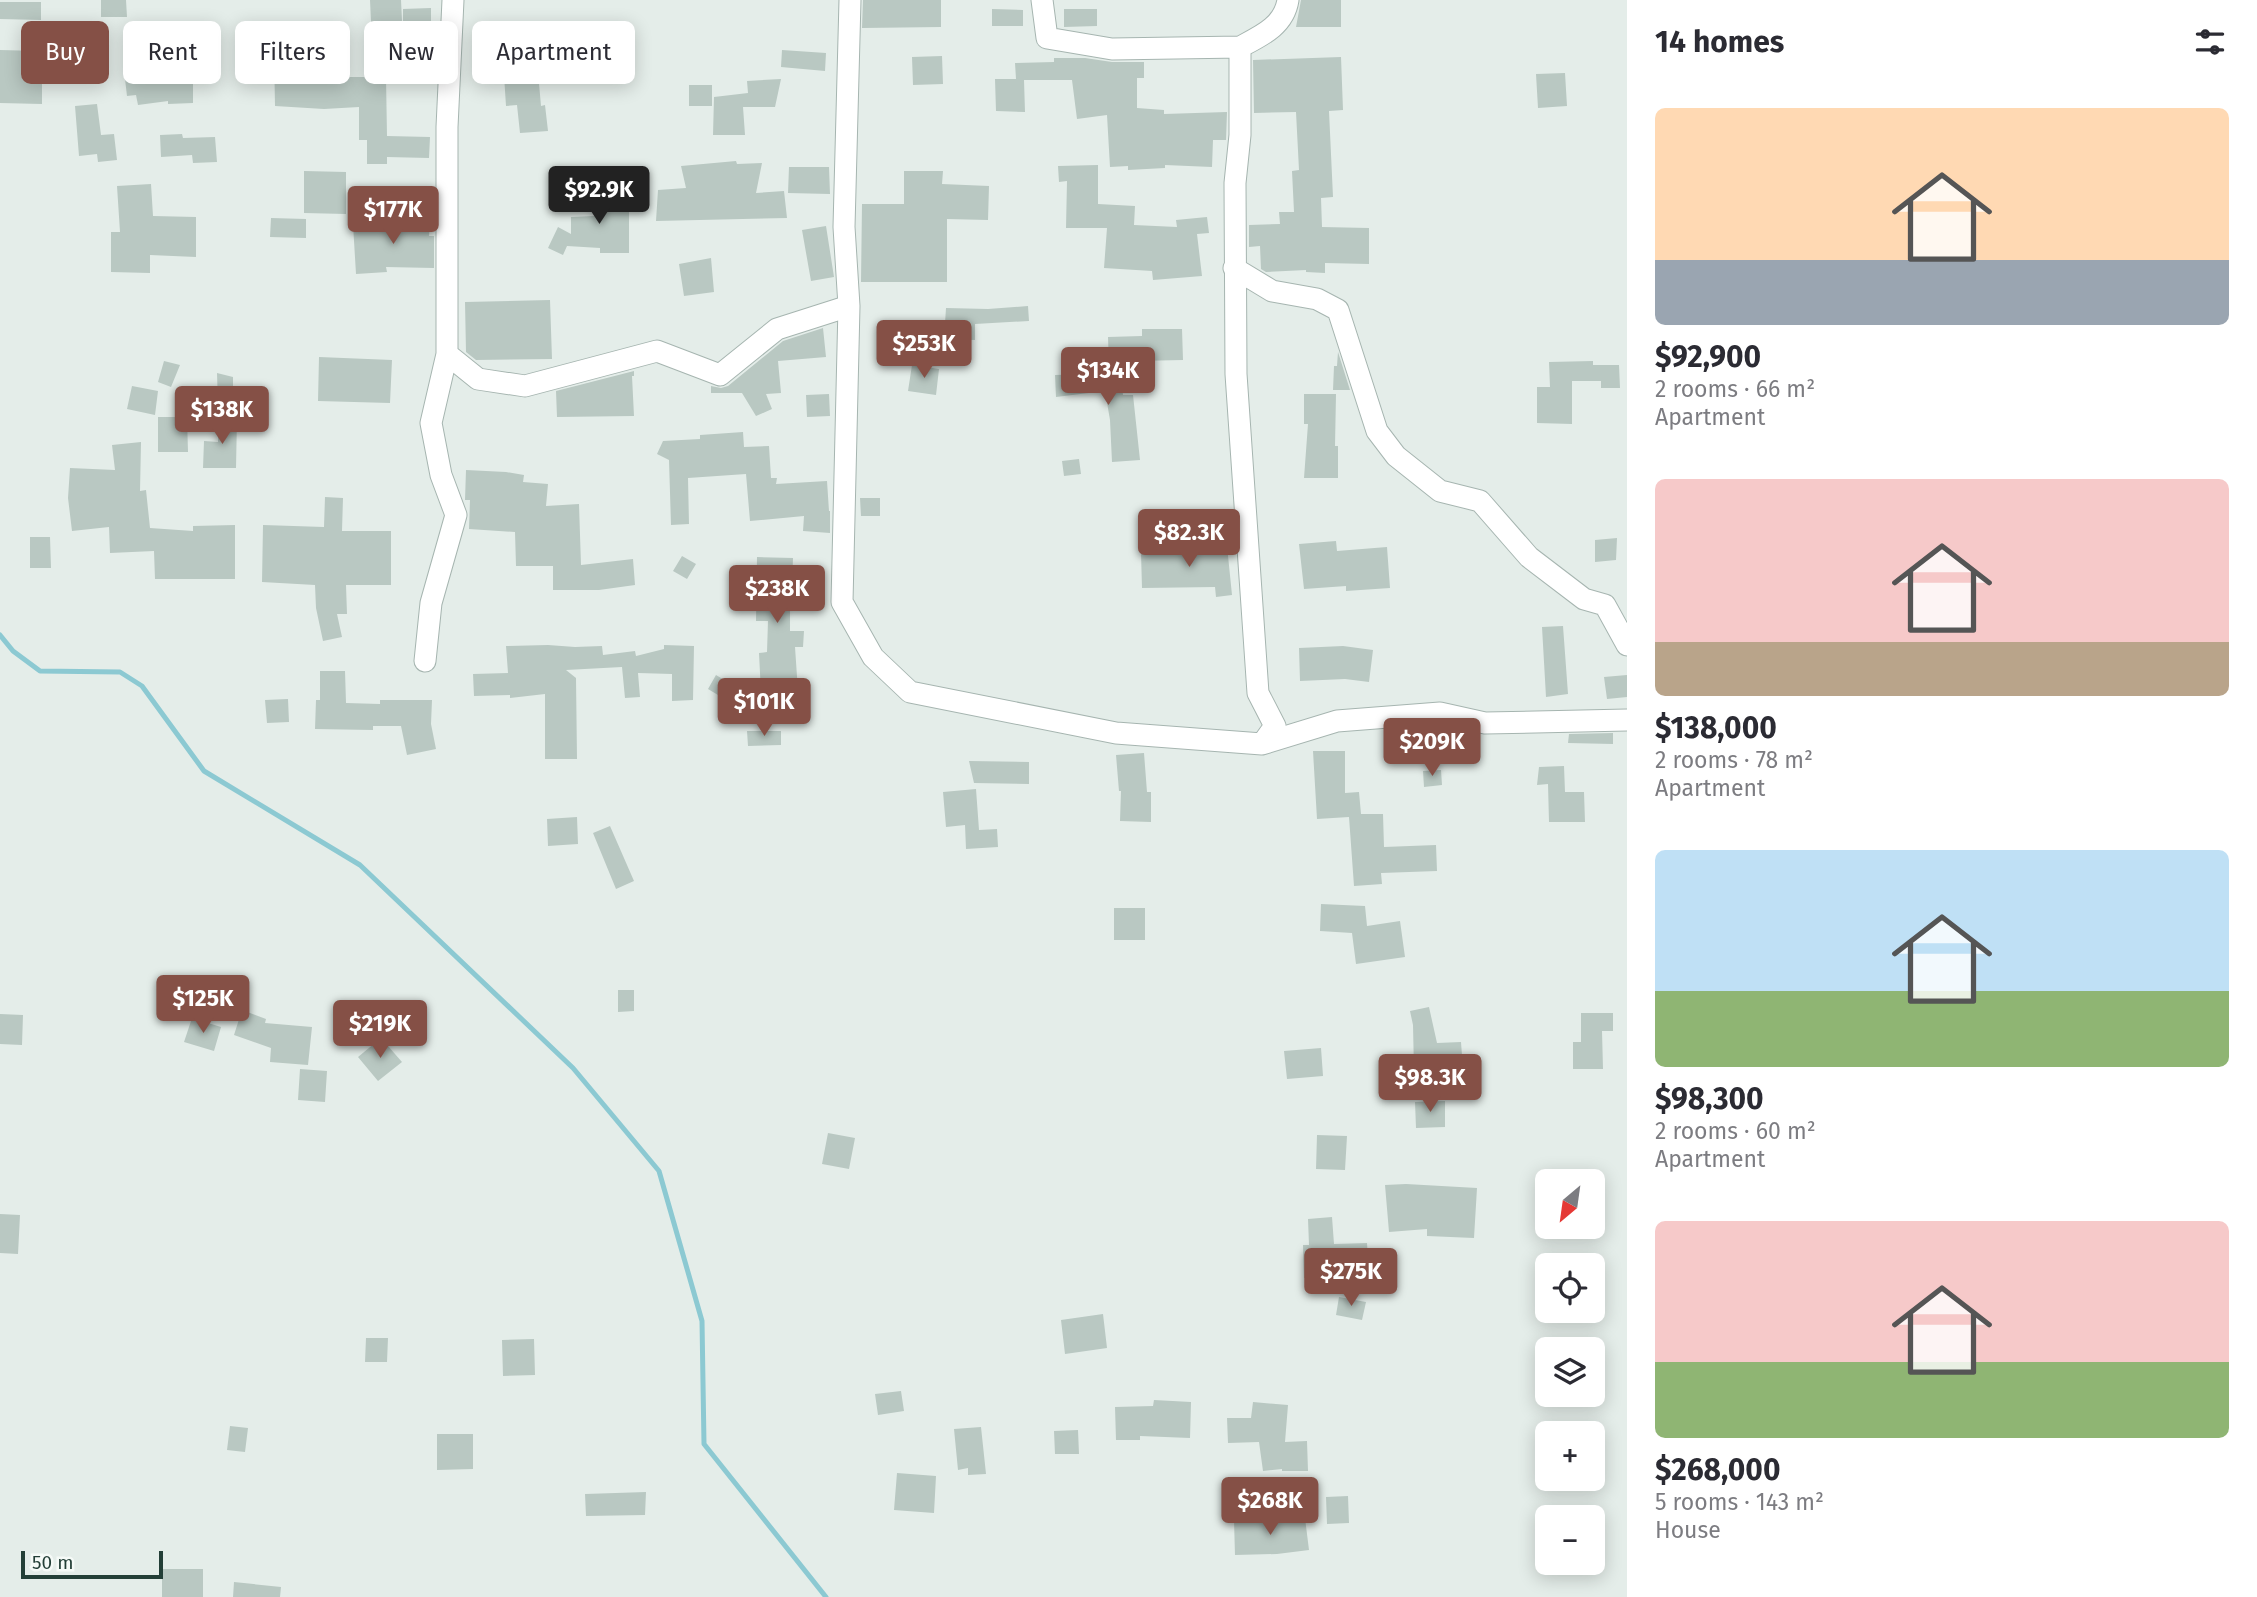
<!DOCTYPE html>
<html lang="en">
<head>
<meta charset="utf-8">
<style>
  :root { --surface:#fff; --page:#f2f2f3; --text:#2b2b33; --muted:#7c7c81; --accent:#855046 }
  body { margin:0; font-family:"Fira Sans",sans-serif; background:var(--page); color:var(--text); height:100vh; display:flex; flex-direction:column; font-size:26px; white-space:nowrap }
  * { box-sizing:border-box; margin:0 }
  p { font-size:23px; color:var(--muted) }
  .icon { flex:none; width:38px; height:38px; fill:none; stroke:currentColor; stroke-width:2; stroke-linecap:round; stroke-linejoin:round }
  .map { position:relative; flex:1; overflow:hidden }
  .details { display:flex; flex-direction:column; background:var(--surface); width:630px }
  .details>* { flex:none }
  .hud { position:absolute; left:21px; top:21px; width:665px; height:63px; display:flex; gap:14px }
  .needle { width:46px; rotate:209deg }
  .buttons { position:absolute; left:1535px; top:1169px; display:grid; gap:14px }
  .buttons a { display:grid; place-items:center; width:70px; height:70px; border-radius:10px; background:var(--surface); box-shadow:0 4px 18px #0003; font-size:35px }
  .scale { position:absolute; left:21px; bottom:18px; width:142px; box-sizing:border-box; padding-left:7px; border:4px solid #233f37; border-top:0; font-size:19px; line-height:24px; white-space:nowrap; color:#233f37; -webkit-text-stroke:5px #f5faf7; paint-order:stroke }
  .price { position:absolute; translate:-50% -60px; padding:0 16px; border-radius:7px; background:var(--accent); color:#fff; font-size:23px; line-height:46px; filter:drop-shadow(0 2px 4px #0008) }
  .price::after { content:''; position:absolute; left:50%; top:42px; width:21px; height:16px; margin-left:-10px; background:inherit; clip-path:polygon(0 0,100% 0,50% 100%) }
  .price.selected { background:#222; color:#fff }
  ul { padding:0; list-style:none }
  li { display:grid; align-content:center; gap:14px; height:371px; padding:0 28px }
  li span { display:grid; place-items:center; height:217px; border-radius:10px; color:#555 }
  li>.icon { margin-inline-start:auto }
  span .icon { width:126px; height:126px; fill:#fffc; stroke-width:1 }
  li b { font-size:30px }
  h2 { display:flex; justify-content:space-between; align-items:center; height:84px; padding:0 28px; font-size:30px }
  .chip { padding:0 24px; border-radius:10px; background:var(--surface); box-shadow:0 4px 18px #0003; font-size:24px; line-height:63px }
  .chip.selected { background:var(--accent); color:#fff }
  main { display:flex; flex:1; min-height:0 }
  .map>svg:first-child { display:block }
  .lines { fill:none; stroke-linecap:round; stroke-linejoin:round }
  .stream { stroke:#8cc9d2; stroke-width:5 }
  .building { fill:#b9c8c2 }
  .minor-casing { stroke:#a6b5b0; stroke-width:23 }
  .minor { stroke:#fff; stroke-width:21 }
</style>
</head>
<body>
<main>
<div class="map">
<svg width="1627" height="1597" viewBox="0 0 1627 1597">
  <rect width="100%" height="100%" fill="#e4ede9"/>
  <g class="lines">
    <!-- stream -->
    <path class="stream" d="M 0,635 L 13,651 L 40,671 L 120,672 L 142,686 L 204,771 L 360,865 L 573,1068 L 659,1171 L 702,1321 L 704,1444 L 826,1597"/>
  </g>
  <!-- building -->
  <path class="building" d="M 101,0 L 126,0 L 127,17 L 101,17 Z
    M 370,0 L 401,0 L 402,21 L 371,22 Z
    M 863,0 L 941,0 L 941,27 L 862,28 Z
    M 1301,0 L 1341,0 L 1341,27 L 1296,27 Z
    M 0,2 L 41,2 L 41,20 L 0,19 Z
    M 431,8 L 431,24 L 403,24 L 403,9 Z
    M 992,9 L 1023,10 L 1023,26 L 992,26 Z
    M 1064,9 L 1097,9 L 1097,26 L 1064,27 Z
    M 153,45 L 191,46 L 190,74 L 193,74 L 193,103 L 168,104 L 168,101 L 138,105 L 136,95 L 127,96 L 125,79 L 151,76 Z
    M 0,50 L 38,51 L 38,60 L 42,60 L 42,104 L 0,103 Z
    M 782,50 L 826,53 L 825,71 L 781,67 Z
    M 274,51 L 305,51 L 305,54 L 347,52 L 348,77 L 386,77 L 387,136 L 430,137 L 429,158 L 387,157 L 387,164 L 367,164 L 367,140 L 359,140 L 359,107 L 324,109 L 275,106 Z
    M 942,56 L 943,84 L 913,85 L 912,57 Z
    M 1341,57 L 1343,110 L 1329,111 L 1333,197 L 1321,198 L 1322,227 L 1369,228 L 1369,264 L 1325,263 L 1325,273 L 1306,272 L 1306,270 L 1266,272 L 1261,269 L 1260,246 L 1249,247 L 1249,225 L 1280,224 L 1279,212 L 1294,212 L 1292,171 L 1299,170 L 1296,112 L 1254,113 L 1253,60 Z
    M 1054,58 L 1085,58 L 1112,62 L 1144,62 L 1144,78 L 1137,78 L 1137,108 L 1164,110 L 1164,114 L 1227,112 L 1226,140 L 1213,140 L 1212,167 L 1165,165 L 1165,168 L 1128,170 L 1128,166 L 1110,167 L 1107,115 L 1077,119 L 1072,80 L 1024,80 L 1025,112 L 996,111 L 995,79 L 1016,79 L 1015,63 L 1054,62 Z
    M 538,72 L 541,106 L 545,105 L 548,131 L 520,133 L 517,105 L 506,106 L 504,75 Z
    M 1565,73 L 1567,106 L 1538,108 L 1536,74 Z
    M 781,79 L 775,107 L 743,107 L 745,135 L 713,135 L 714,97 L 748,93 L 747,81 Z
    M 689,85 L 712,85 L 712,106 L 689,106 Z
    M 97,104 L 101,135 L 114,134 L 117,160 L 98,162 L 97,154 L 79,156 L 75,106 Z
    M 182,134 L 183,138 L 215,137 L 217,162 L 193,163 L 192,155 L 161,157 L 160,135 Z
    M 736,161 L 737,164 L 762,163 L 756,193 L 784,191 L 787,218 L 656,221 L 658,190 L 686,188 L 681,166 Z
    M 1098,165 L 1098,204 L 1135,206 L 1134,225 L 1177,227 L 1176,220 L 1207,217 L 1209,233 L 1197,234 L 1202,276 L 1153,280 L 1152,271 L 1104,268 L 1107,228 L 1066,228 L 1067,181 L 1059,182 L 1058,166 Z
    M 789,167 L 829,167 L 830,194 L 788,193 Z
    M 304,171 L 346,172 L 346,214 L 304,213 Z
    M 904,171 L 943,171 L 942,184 L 989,186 L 988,220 L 947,219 L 947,282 L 861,282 L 862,204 L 904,204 Z
    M 151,184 L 153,216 L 196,217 L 196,257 L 150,255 L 150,273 L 111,272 L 111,232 L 120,232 L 117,186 Z
    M 629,191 L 629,253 L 600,253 L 600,248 L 567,246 L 563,255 L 548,248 L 558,227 L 571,234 L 571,217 L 594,216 L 593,192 Z
    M 271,218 L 306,219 L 306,238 L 270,237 Z
    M 405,221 L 430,223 L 429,236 L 434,236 L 434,268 L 386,267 L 387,272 L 356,274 L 353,224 Z
    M 826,226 L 834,277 L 811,281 L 802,230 Z
    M 711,258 L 714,292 L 684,296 L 679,264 Z
    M 550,300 L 552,359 L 476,360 L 466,352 L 465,302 Z
    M 1028,306 L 1029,321 L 975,324 L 975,340 L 944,339 L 946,308 L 988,309 Z
    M 823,328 L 826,357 L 778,361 L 781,393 L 766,394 L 772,409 L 756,416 L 742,393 L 711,393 L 711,386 L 721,388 L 728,386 L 783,341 Z
    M 1142,329 L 1182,329 L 1183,360 L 1136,361 L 1136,365 L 1109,365 L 1108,337 L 1142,336 Z
    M 1338,352 L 1350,390 L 1333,390 L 1334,366 L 1337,366 Z
    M 319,357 L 392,360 L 390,403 L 318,401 Z
    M 164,361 L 180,365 L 171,387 L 158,382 Z
    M 1593,361 L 1593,365 L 1619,365 L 1620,388 L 1601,388 L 1601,381 L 1572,381 L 1572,424 L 1537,423 L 1537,387 L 1550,387 L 1549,362 Z
    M 912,365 L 939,369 L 936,395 L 908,391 Z
    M 1120,365 L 1123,395 L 1133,395 L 1140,460 L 1112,462 L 1110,420 L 1105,391 L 1056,397 L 1055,375 L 1089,374 L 1089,369 Z
    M 634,371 L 634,376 L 632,376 L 634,416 L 557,417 L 556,391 Z
    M 217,373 L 233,377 L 233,387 L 239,387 L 239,414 L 218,405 Z
    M 132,386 L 158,391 L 155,415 L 127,409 Z
    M 829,394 L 830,416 L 807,417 L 806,395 Z
    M 1304,394 L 1336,394 L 1335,446 L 1338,446 L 1338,478 L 1304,478 L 1308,424 L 1304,424 Z
    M 158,417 L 187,417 L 188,452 L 158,452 Z
    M 218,417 L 237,418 L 236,468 L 203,468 L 204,441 L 218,442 Z
    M 743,432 L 744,447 L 769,446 L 771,478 L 777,478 L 776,484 L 827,481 L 829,511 L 830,511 L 830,533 L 803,531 L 804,516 L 750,521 L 746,474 L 688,478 L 689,524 L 671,525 L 669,460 L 657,454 L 663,441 L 700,439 L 700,435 Z
    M 141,442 L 140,491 L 146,490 L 150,528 L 193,531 L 193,526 L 235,525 L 235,579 L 155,579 L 154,551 L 110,553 L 109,527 L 72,531 L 68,498 L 70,468 L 115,470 L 112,445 Z
    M 1079,459 L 1081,474 L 1064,476 L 1062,461 Z
    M 466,470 L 506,472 L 524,475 L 523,482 L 548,484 L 546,506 L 579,504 L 581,565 L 633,559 L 635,585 L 599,590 L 553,590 L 553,566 L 516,566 L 515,532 L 469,529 L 470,500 L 465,500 Z
    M 325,497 L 343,498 L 342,531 L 391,531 L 391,585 L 346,585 L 347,614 L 337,614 L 342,637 L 323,641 L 316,608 L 315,585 L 262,582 L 263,525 L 324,527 Z
    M 860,498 L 880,498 L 880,516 L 861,516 Z
    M 1226,536 L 1232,595 L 1216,597 L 1215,587 L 1142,588 L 1141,553 L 1211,551 L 1209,538 Z
    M 30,537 L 50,537 L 51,568 L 30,568 Z
    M 1617,538 L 1616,560 L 1595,562 L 1595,540 Z
    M 1336,541 L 1337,551 L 1387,547 L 1390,588 L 1346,591 L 1346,586 L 1304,589 L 1299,544 Z
    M 682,556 L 696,564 L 687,579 L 673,571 Z
    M 757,557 L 793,558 L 792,585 L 790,585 L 790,631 L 804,631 L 803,647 L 795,647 L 798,691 L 761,693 L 759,653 L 767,652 L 768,621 L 756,621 Z
    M 1563,626 L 1568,694 L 1546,697 L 1542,627 Z
    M 548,645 L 575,647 L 602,646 L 603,655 L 635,651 L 636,656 L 664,649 L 664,645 L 694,646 L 693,700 L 672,701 L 672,674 L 638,673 L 640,697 L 625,698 L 622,667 L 566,670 L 576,678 L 577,759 L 545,759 L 545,694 L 510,698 L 510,695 L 474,696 L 473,674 L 508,673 L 506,646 Z
    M 1343,646 L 1373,650 L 1369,682 L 1345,679 L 1300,681 L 1299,648 Z
    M 320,671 L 345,671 L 346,703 L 380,704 L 380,700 L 432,700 L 431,724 L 436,749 L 407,755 L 401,726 L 373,726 L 373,730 L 315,729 L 316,700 L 320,700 Z
    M 716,675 L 731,684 L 723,698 L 708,689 Z
    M 1627,675 L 1627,697 L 1607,699 L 1604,677 Z
    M 288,699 L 289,722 L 267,723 L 265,700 Z
    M 747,731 L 781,731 L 781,745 L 748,746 Z
    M 1613,733 L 1613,744 L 1568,743 L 1569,734 Z
    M 1313,751 L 1345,751 L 1345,793 L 1359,792 L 1361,814 L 1383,814 L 1384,847 L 1436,845 L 1437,871 L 1381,873 L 1382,884 L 1354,886 L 1349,817 L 1317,819 Z
    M 1144,753 L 1147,792 L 1151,792 L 1151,822 L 1120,821 L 1121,791 L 1119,791 L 1116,755 Z
    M 969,761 L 1029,762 L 1029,784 L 974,783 Z
    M 1564,766 L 1565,792 L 1584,792 L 1585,822 L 1549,822 L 1548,784 L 1537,785 L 1539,767 Z
    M 1441,770 L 1442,785 L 1424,787 L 1423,771 Z
    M 976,789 L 979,830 L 997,829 L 998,847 L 966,849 L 965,825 L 946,827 L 943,792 Z
    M 577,817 L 578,844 L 548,846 L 547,819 Z
    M 610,826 L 634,881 L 616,889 L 593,833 Z
    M 1321,904 L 1365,906 L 1367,926 L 1400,921 L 1405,957 L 1356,964 L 1352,933 L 1320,931 Z
    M 1114,908 L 1145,908 L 1145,940 L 1114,940 Z
    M 618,990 L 634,990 L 634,1011 L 618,1012 Z
    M 1429,1007 L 1437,1043 L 1461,1042 L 1463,1069 L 1414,1071 L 1413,1025 L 1410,1011 Z
    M 242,1010 L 266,1019 L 265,1023 L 312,1027 L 308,1065 L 270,1062 L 271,1048 L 234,1035 Z
    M 1581,1013 L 1613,1013 L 1613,1031 L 1602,1031 L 1603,1069 L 1573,1069 L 1573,1042 L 1581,1042 Z
    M 0,1014 L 23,1015 L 22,1045 L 0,1044 Z
    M 192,1018 L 221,1027 L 214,1051 L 184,1042 Z
    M 381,1038 L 402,1062 L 378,1081 L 358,1057 Z
    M 1321,1048 L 1323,1076 L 1287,1079 L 1284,1051 Z
    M 300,1069 L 327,1071 L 325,1102 L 298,1100 Z
    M 1445,1101 L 1445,1127 L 1416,1128 L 1415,1102 Z
    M 828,1133 L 855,1138 L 849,1169 L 822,1164 Z
    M 1317,1135 L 1347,1136 L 1345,1170 L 1316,1169 Z
    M 1406,1184 L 1477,1188 L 1474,1238 L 1427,1236 L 1427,1229 L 1389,1232 L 1385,1185 Z
    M 0,1214 L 20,1215 L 18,1254 L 0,1253 Z
    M 1332,1217 L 1334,1244 L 1367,1243 L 1369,1276 L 1304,1278 L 1303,1245 L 1309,1245 L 1308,1219 Z
    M 1339,1297 L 1366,1302 L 1362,1320 L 1336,1315 Z
    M 1103,1314 L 1107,1348 L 1065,1354 L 1061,1320 Z
    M 366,1338 L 388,1338 L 387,1362 L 365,1362 Z
    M 534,1339 L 535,1375 L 503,1376 L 502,1340 Z
    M 901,1391 L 904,1411 L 878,1415 L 875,1394 Z
    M 1154,1400 L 1191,1402 L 1190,1438 L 1140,1436 L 1140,1440 L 1116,1440 L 1115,1407 L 1153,1406 Z
    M 1253,1402 L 1288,1405 L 1285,1442 L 1307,1441 L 1308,1471 L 1282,1471 L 1282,1469 L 1263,1471 L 1259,1442 L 1228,1443 L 1227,1418 L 1251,1418 Z
    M 230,1426 L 248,1428 L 245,1452 L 227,1450 Z
    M 981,1427 L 986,1474 L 968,1475 L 968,1468 L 958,1470 L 954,1429 Z
    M 1078,1430 L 1079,1454 L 1055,1454 L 1054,1431 Z
    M 437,1434 L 473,1434 L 473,1469 L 437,1470 Z
    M 897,1473 L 936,1476 L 934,1513 L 894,1510 Z
    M 646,1492 L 645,1515 L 586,1516 L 585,1494 Z
    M 1348,1496 L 1349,1523 L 1327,1524 L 1326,1497 Z
    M 1305,1518 L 1309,1550 L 1277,1554 L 1235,1555 L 1234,1520 L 1275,1519 L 1273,1522 Z
    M 162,1569 L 203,1569 L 203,1597 L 162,1597 Z
    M 234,1582 L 281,1587 L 280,1597 L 233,1597 Z"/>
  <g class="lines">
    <!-- minor casing -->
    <g class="minor-casing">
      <path id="minor" d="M 850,0 L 844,227 L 849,306 L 842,602 L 873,657 L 910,692 L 1116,733 L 1262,744 L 1337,721 L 1440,713 L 1485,723 L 1627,720
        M 1042,0 L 1047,38 L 1112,49 L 1240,47
        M 1234,268 L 1272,291 L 1317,299 L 1338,310 L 1377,431 L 1396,456 L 1440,491 L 1480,501 L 1529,557 L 1584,599 L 1605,605 L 1627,645
        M 447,354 L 478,379 L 525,386 L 657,351 L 720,375 L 777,329 L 849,306
        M 425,661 L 431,603 L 456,515 L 441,475 L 431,423 L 447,354 L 447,127 L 453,0
        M 1262,744 L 1275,726 L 1258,693 L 1236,374 L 1235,183 L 1240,135 L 1240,47 C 1261,36 1284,26 1288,0"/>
    </g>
    <!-- minor -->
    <use href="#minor" class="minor"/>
  </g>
</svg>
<div class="buttons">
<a><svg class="needle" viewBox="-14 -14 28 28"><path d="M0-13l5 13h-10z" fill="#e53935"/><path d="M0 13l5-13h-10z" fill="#7c7c81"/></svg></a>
<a><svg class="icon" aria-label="locate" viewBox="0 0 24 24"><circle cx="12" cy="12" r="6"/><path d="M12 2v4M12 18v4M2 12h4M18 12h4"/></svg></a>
<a><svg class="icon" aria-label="layers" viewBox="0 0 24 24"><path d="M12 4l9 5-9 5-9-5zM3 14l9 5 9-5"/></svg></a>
<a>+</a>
<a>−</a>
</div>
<div class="scale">50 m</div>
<b class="price selected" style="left:599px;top:226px">$92.9K</b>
<b class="price" style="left:393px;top:246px">$177K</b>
<b class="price" style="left:924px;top:380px">$253K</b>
<b class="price" style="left:1108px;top:407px">$134K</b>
<b class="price" style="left:222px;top:446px">$138K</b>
<b class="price" style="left:1189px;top:569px">$82.3K</b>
<b class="price" style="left:777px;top:625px">$238K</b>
<b class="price" style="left:764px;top:738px">$101K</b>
<b class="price" style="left:1432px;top:778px">$209K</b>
<b class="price" style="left:203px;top:1035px">$125K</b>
<b class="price" style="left:380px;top:1060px">$219K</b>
<b class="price" style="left:1430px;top:1114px">$98.3K</b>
<b class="price" style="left:1351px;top:1308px">$275K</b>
<b class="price" style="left:1270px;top:1537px">$268K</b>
<div class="hud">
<a class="chip selected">Buy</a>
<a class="chip">Rent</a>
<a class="chip">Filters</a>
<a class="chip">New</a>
<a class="chip">Apartment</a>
</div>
</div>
<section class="details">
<h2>14 homes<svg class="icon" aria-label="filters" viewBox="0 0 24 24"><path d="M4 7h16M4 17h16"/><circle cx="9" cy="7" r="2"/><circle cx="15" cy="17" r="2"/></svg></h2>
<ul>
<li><span style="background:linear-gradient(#ffd9b3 70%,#9aa5b1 0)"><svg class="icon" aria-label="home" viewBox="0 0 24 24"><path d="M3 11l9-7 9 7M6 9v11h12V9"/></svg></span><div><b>$92,900</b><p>2 rooms · 66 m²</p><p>Apartment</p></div></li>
<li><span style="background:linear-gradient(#f6c9c9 75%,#b9a48a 0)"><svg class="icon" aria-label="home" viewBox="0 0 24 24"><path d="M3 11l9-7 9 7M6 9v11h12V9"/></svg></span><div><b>$138,000</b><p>2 rooms · 78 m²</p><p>Apartment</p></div></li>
<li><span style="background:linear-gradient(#bfe0f5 65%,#8fb573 0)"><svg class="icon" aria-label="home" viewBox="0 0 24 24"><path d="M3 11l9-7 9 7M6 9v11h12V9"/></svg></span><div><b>$98,300</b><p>2 rooms · 60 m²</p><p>Apartment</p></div></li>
<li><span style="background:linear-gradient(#f6c9c9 65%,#8fb573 0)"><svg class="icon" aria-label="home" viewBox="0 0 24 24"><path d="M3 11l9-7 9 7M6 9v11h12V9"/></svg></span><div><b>$268,000</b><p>5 rooms · 143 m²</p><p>House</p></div></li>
</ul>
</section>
</main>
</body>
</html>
